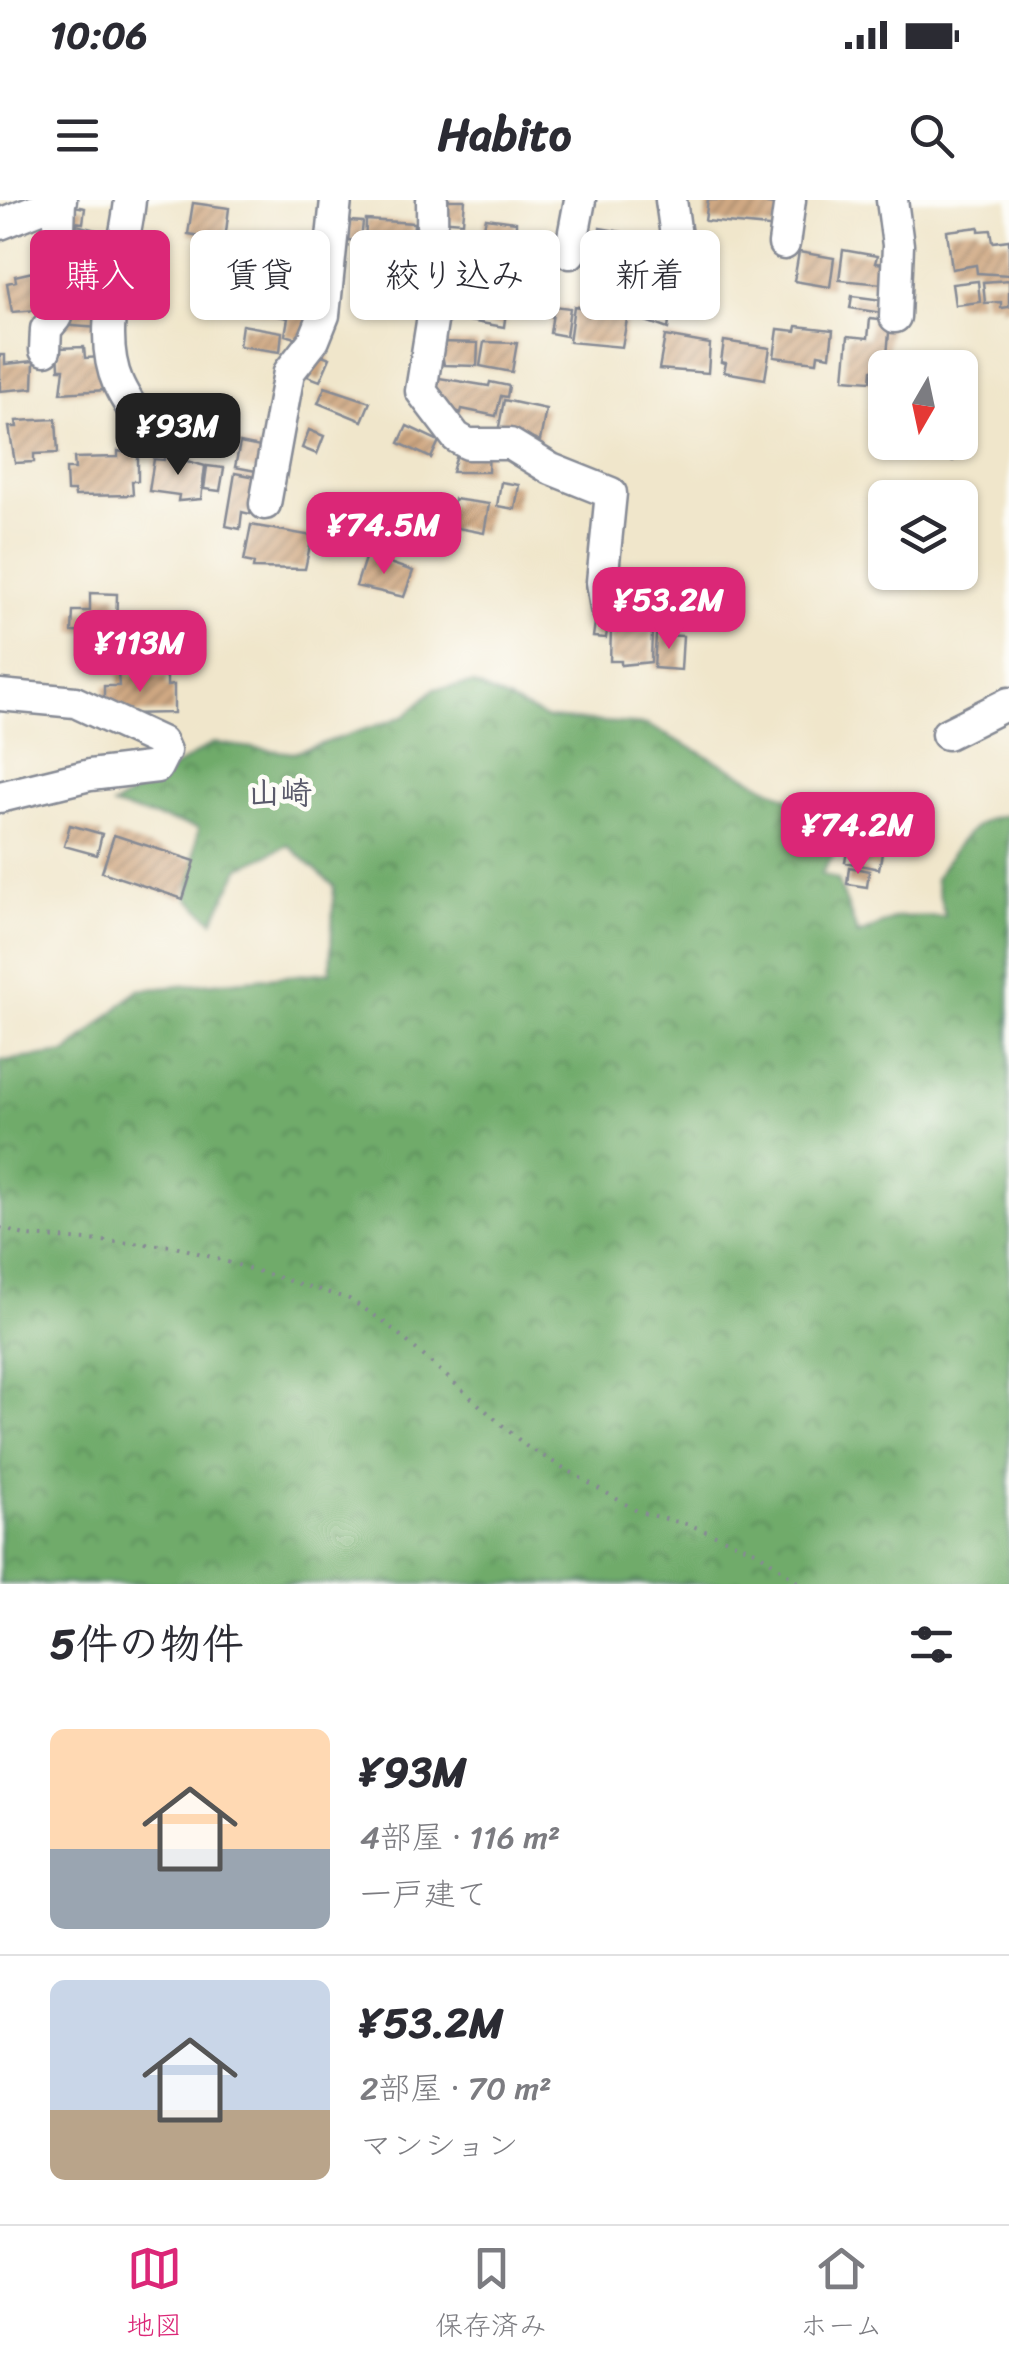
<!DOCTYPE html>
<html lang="ja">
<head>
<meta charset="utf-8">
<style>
  :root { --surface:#fff; --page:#f7f7f7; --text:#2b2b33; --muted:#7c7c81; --line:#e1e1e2; --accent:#db2777 }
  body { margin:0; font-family:Sriracha,"Klee One",sans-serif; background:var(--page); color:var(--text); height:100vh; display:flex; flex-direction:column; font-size:38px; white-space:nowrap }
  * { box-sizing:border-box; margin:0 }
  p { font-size:32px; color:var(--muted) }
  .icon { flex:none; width:55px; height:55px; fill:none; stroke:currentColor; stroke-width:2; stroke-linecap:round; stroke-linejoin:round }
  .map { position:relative; height:1384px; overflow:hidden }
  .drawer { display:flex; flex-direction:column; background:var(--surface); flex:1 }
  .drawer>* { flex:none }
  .hud { position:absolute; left:30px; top:30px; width:950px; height:90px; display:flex; gap:20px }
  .needle { width:65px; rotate:189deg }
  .fabs { position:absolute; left:868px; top:150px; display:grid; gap:20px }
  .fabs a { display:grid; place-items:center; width:110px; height:110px; border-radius:15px; background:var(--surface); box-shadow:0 2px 8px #0004; font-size:50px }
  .price { position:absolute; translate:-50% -85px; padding:0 22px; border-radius:20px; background:var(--accent); color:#fff; font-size:32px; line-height:65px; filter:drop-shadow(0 2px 5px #0008) }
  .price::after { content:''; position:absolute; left:50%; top:60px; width:30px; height:22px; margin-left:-15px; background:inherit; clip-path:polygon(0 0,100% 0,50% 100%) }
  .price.on { background:#222; color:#fff }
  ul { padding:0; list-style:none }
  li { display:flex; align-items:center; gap:30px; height:250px; padding:0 50px }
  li+li { border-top:2px solid var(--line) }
  li span { display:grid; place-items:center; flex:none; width:280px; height:200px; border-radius:15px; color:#555 }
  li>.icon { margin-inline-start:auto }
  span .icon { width:120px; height:120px; fill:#fffc; stroke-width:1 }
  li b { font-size:42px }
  h2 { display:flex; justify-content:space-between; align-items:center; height:120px; padding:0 50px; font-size:42px }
  .pill { padding:0 35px; border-radius:15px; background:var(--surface); box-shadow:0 2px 8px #0004; font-size:35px; line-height:90px }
  .pill.on { background:var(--accent); color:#fff }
  .status { display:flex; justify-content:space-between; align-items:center; height:70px; padding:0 50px; background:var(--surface); direction:ltr }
  .status svg { height:28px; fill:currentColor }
  header { display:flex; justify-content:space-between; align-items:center; height:130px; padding:0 50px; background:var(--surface); font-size:45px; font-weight:700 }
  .dock { display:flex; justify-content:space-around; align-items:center; height:140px; border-top:2px solid var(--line); background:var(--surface); font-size:28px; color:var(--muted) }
  .dock a { display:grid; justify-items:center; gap:5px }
  .dock .on { color:var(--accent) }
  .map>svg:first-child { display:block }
  .forest { fill:url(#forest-crowns); stroke:#466d64; stroke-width:2.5 }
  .building { fill:url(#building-hatch) }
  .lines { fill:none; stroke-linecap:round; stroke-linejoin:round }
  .minor-casing { stroke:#868a94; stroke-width:35 }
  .path { stroke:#868a94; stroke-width:4; stroke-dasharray:2.5 8; stroke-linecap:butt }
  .minor { stroke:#fff; stroke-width:30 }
  .labels { text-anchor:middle; stroke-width:9; stroke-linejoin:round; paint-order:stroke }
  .neighbourhood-label { font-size:32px; font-weight:bold; fill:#5a5a6b; stroke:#fdfcf7 }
</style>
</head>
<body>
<div class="status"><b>10:06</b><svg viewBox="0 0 49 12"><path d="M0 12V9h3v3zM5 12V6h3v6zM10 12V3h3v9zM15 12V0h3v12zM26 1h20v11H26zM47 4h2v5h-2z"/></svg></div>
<header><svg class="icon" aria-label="menu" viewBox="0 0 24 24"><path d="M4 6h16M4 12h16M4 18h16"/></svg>Habito<svg class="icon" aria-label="search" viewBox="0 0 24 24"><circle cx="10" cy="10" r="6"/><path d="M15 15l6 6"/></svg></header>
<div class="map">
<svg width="1009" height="1384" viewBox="0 0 1009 1384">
  <defs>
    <pattern id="forest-crowns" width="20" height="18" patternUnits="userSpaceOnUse" patternTransform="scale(2.5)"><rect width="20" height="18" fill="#70ab6b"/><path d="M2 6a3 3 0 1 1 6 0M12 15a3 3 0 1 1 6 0" fill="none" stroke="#5b8c5b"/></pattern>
    <pattern id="building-hatch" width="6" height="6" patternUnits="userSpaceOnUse" patternTransform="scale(2.5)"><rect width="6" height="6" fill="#d0a983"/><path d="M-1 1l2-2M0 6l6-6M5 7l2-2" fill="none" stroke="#a88a6e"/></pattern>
  </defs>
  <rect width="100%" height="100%" fill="#fdfcf7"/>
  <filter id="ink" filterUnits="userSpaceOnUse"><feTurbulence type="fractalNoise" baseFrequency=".01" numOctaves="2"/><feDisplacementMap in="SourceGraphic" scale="20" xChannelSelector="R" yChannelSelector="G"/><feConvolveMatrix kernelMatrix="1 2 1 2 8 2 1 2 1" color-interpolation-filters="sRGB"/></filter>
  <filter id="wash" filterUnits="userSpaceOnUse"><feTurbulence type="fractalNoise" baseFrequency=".0048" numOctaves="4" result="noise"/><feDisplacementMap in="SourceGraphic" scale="40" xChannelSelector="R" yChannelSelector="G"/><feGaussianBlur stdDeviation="2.25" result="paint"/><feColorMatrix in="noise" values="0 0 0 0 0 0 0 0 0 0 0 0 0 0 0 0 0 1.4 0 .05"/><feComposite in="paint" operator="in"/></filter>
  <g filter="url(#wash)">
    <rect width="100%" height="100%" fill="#f0e6cb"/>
    <!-- forest -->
    <path class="forest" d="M 473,484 L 546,518 L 647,525 L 815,612 L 837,650 L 821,674 L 838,680 L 858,735 L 897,717 L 945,716 L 935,679 C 951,654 973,613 1009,616 L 1009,1384 L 0,1384 L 0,861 L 67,853 L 138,790 L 330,772 L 334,686 L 288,645 L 240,668 L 213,721 L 188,698 L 198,628 L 113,606 L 213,543 L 294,553 L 405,516 L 434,489 Z"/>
    <g id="blocks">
      <!-- building -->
      <path class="building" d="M 439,0 L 465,0 L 463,22 L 437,20 Z
        M 708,0 L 767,0 L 767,4 L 782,6 L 779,28 L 705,21 Z
        M 193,3 L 229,8 L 225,40 L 188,34 Z
        M 69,5 L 85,8 L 83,23 L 67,21 Z
        M 486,18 L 516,22 L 516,41 L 482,36 Z
        M 366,20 L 414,23 L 412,56 L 365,54 Z
        M 349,21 L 363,22 L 361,41 L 347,40 Z
        M 72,24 L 116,35 L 111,69 L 65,66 Z
        M 979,27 L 979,31 L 991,30 L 993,42 L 1009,40 L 1009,75 L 977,73 L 976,65 L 952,69 L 947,31 Z
        M 600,28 L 654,38 L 643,58 L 602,50 L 604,36 L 599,36 Z
        M 441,33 L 469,38 L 466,57 L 438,52 Z
        M 843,50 L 877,56 L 875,63 L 885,64 L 882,84 L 839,80 Z
        M 258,52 L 292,59 L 287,84 L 270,81 L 267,93 L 291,98 L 297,71 L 317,75 L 304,140 L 285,135 L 288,118 L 237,108 L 245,69 L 254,70 Z
        M 799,52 L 834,58 L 830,87 L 794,81 Z
        M 609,62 L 642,67 L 635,108 L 609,104 L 613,82 L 606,81 Z
        M 37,71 L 47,104 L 39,110 L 12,112 L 7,83 L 16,81 L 15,76 Z
        M 647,76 L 664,78 L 662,86 L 674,87 L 668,129 L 640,119 Z
        M 1009,80 L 1009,107 L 1001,108 L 1001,102 L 985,103 L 983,82 Z
        M 978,81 L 980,102 L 955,105 L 952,84 Z
        M 470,84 L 481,86 L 481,91 L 508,94 L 504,127 L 452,118 L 456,88 L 470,89 Z
        M 63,87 L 102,91 L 99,128 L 60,125 Z
        M 852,96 L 890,101 L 888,114 L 850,108 Z
        M 585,102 L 597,104 L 596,109 L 628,114 L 622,147 L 569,142 L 574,106 L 584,108 Z
        M 554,106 L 570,108 L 566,136 L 550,133 Z
        M 870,119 L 890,121 L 886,167 L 872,170 L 871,181 L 844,179 L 848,136 L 868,138 Z
        M 242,125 L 282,132 L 280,152 L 239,146 Z
        M 797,126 L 833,130 L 830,156 L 818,154 L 817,162 L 774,157 L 778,129 L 796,131 Z
        M 665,136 L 710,144 L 708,173 L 659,169 Z
        M 724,141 L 770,148 L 765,179 L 724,172 L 726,163 L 721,162 Z
        M 440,142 L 478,143 L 477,166 L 444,165 Z
        M 484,142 L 517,143 L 512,172 L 480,166 Z
        M 84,147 L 85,158 L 102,157 L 106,190 L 61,193 L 64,169 L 59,169 L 58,148 Z
        M 311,151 L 330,158 L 320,181 L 302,174 Z
        M 0,155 L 5,155 L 5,164 L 34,161 L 33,188 L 0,191 Z
        M 433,177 L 489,186 L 490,182 L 509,186 L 507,197 L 501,196 L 496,216 L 462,209 L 461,213 L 437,204 Z
        M 325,187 L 370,202 L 362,221 L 318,203 Z
        M 504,200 L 546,209 L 540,241 L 498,232 Z
        M 56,219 L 58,253 L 34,254 L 34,262 L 15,263 L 9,227 L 17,227 L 16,221 Z
        M 407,226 L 439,241 L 431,258 L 399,243 Z
        M 309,230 L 324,236 L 317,254 L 302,248 Z
        M 895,242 L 958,242 L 958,255 L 953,255 L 953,261 L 899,256 Z
        M 240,243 L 265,248 L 261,272 L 235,267 Z
        M 459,248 L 489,249 L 488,272 L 452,272 Z
        M 118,251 L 138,255 L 138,281 L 132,281 L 133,295 L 75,296 L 74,291 L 67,291 L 66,269 L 75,269 L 74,258 L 118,257 Z
        M 165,255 L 205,266 L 201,299 L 178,301 L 179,295 L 149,291 L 154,259 L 164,260 Z
        M 207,266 L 224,268 L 220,291 L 204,289 Z
        M 235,273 L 256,277 L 250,314 L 242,312 L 240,329 L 226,326 Z
        M 501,282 L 519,285 L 515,309 L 497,306 Z
        M 454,299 L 489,304 L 484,333 L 453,327 L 453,332 L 443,331 L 444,326 L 432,324 L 435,303 L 453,305 Z
        M 319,313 L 348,317 L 343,348 L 323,350 L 324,345 L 315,344 Z
        M 251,325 L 312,336 L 305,369 L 253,368 L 254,363 L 244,361 Z
        M 366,355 L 413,371 L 404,397 L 356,386 Z
        M 90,393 L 117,394 L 116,433 L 72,432 L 73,411 L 90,411 Z
        M 595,422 L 608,424 L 606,438 L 593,437 Z
        M 620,427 L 652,432 L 651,462 L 621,465 L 621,461 L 610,461 L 611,430 Z
        M 656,435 L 683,436 L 681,470 L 654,468 Z
        M 118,473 L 167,477 L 167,486 L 174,485 L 174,513 L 122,514 L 104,507 L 104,486 L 119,486 Z
        M 853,621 L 887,627 L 879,669 L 845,662 Z
        M 70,625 L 102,634 L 97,655 L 64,646 Z
        M 114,635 L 195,661 L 183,699 L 102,672 Z
        M 849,667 L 869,671 L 867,687 L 847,684 Z"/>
    </g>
  </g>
  <g filter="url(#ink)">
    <use href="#blocks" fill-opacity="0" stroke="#868a94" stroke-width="2.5"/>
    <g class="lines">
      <!-- minor casing -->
      <g class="minor-casing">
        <path id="minor" d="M 130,0 C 125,57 94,128 118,183 C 126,202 140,219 151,235
          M 432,0 L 433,116 L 421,191 L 456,237 L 468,244 L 510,244 L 551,269 L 611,293 L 602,382 L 606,408
          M 671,0 L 683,87
          M 892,0 L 898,45 L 895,117
          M 0,24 L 61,0
          M 784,44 L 790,0
          M 570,53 L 580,0
          M 45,150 L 46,129 L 56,117 L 60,0
          M 265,304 L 289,172 L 314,140 L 324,115 L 336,0
          M 0,495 L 75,502 L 161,542 L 165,551 L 157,567 L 90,575 L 0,597
          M 947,534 L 1009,503"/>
      </g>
      <!-- path -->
      <path class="path" d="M 0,1028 L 28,1036 L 175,1046 L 349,1099 L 386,1123 L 526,1246 L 639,1312 L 690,1325 L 758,1352 L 800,1384"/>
      <!-- minor -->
      <use href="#minor" class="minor"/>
    </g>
  </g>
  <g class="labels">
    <!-- neighbourhood labels -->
    <g class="neighbourhood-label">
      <text x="280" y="604">山崎</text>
    </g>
  </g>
</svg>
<div class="fabs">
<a><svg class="needle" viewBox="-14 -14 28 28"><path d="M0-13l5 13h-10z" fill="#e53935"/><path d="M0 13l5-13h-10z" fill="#7c7c81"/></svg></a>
<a><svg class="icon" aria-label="layers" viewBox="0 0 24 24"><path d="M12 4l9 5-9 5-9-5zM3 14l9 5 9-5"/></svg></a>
</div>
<b class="price on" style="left:178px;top:278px">¥93M</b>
<b class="price" style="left:384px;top:377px">¥74.5M</b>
<b class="price" style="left:669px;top:452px">¥53.2M</b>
<b class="price" style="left:140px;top:495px">¥113M</b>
<b class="price" style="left:858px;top:677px">¥74.2M</b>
<div class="hud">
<a class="pill on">購入</a>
<a class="pill">賃貸</a>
<a class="pill">絞り込み</a>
<a class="pill">新着</a>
</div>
</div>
<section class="drawer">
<h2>5件の物件<svg class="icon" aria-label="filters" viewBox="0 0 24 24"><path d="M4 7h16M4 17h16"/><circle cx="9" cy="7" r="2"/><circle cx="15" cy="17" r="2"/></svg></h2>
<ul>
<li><span style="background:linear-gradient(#ffd9b3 60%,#9aa5b1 0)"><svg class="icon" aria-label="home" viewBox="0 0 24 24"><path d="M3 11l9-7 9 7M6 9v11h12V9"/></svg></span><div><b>¥93M</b><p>4部屋 · 116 m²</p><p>一戸建て</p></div></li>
<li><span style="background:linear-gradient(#c9d6e8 65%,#b9a48a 0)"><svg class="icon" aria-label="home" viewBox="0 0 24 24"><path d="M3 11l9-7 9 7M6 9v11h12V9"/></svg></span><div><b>¥53.2M</b><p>2部屋 · 70 m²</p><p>マンション</p></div></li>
</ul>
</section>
<nav class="dock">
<a class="on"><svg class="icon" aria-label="map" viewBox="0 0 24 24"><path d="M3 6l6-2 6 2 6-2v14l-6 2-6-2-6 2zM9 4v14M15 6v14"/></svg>地図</a>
<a><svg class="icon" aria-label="saved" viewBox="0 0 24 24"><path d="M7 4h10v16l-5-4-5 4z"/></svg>保存済み</a>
<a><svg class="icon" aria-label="home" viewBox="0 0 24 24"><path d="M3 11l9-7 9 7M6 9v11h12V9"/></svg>ホーム</a>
</nav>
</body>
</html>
